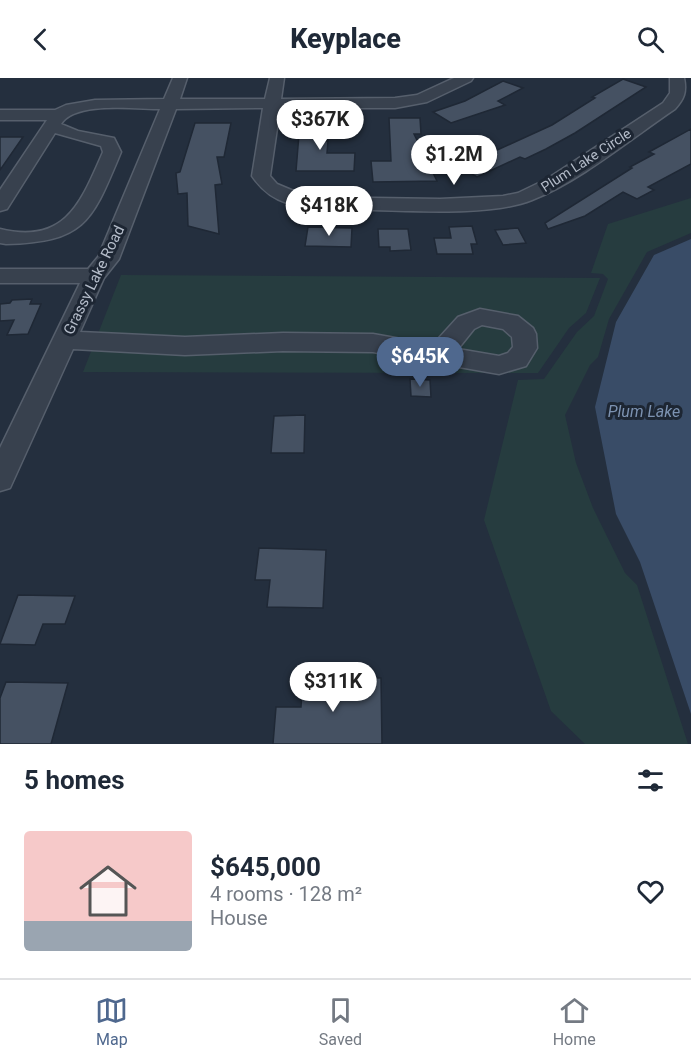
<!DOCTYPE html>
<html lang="en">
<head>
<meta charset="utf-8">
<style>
  :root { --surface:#fff; --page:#f6f6f7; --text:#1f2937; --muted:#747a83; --line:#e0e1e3; --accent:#4f688e }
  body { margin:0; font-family:Roboto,sans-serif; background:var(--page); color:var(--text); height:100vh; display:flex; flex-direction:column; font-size:22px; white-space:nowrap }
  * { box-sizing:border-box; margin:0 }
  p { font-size:20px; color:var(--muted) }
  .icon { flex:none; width:33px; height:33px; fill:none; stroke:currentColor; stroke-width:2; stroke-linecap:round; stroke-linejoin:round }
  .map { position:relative; height:666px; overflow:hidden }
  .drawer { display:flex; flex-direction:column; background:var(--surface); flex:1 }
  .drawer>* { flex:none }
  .price { position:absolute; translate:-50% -51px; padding:0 14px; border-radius:21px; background:#fff; color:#222; font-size:20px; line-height:39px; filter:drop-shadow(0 2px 3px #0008) }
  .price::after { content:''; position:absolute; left:50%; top:36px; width:18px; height:14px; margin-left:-9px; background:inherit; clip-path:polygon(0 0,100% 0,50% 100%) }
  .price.selected { background:var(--accent); color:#fff }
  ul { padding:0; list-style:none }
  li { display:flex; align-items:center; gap:18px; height:150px; padding:0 24px }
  li span { display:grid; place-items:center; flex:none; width:168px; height:120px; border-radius:6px; color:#555 }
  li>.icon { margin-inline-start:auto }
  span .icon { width:72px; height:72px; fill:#fffc; stroke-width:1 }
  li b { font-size:26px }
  h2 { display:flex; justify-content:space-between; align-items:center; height:72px; padding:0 24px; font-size:26px }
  header { display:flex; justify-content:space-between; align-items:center; height:78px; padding:0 24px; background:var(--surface); font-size:27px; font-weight:800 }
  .dock { display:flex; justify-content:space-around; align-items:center; height:84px; border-top:2px solid var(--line); background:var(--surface); font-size:16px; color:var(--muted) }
  .dock a { display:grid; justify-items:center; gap:3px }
  .dock .selected { color:var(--accent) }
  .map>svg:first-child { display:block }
  .green { fill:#263c3f }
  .water { fill:#394c67 }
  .building { fill:#455162; stroke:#1f2835; stroke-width:1.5 }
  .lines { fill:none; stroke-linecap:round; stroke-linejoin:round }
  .minor-casing { stroke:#565f6c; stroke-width:3 }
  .minor { fill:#38414e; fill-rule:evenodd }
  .labels { text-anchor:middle; stroke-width:6; stroke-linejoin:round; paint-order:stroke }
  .far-street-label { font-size:14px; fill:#b4bcc9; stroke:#1d2633 }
  .street-label { font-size:15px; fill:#b4bcc9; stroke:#1d2633 }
  .water-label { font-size:16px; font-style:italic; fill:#7c92b1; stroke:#1d2633 }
</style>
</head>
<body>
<header><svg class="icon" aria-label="back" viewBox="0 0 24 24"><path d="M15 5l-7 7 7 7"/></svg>Keyplace<svg class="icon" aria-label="search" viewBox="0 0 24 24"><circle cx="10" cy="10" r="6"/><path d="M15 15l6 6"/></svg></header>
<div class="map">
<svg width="691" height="666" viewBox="0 0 691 666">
  <rect width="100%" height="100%" fill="#242f3e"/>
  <!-- green -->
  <path class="green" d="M 691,120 L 691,155 L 647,174 L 609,241 L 598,279 L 590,287 L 565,337 L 576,385 L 593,430 L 625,495 L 637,507 L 688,666 L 585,666 L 551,633 L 484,442 L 518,302 L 544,301 L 577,254 L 594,238 L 608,201 L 603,196 L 591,195 L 608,146 Z
    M 121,197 L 600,200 L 586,235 L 569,250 L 538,295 L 83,294 Z"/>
  <!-- water -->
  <path class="water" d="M 691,161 L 691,636 L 640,484 L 616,436 L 595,329 L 616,244 L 654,177 Z"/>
  <!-- building -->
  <path class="building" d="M 623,1 L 646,9 L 575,55 L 546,71 L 525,81 L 520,79 L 477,99 L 460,89 L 552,47 L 595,20 L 592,19 Z
    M 503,3 L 523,10 L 498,23 L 505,27 L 451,45 L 433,34 L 465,23 Z
    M 389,40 L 420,40 L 421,56 L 414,56 L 437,103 L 373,104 L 371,83 L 391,83 Z
    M 300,44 L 324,44 L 325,63 L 328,63 L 327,75 L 355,75 L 354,93 L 296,93 Z
    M 195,45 L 231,45 L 224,79 L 217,79 L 222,106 L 215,107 L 219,156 L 188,148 L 187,115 L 178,116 L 176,95 L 180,94 Z
    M 691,51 L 691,86 L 648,109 L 654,112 L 637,121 L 623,114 L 585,138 L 548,151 L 545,145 L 632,90 L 630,89 L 654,76 L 649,74 Z
    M 0,59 L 23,59 L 0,92 Z
    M 472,148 L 477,166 L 471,166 L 473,176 L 437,176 L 434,160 L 451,160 L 449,149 Z
    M 308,149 L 352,150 L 351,169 L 305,168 Z
    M 518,150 L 526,165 L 503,167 L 495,152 Z
    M 378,151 L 408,151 L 411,172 L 390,173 L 390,169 L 379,169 Z
    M 32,221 L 30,226 L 41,226 L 28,256 L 7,257 L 14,242 L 0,243 L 0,226 L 10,225 L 12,222 Z
    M 410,301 L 430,302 L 431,319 L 411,318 Z
    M 305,337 L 304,375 L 271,375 L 274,338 Z
    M 259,470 L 326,472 L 323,530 L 267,529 L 270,502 L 255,502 Z
    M 18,517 L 75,518 L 65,546 L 43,546 L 35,567 L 0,566 Z
    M 303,598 L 381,600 L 382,666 L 273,666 L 276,629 L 301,629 Z
    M 6,604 L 68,605 L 51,666 L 0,666 L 0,620 Z"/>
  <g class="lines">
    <!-- minor casing -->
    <g class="minor-casing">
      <path id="minor" d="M 173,0 L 187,0 L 180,21 L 265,21 L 270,0 L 284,0 L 281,21 L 395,20 L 417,17 L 454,0 L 473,0 L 471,3 L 427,24 L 395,30 L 280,30 L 270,98 L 277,106 L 308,119 L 440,121 L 503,118 L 518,115 L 547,101 L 663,25 L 670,15 L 670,0 L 684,0 C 687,14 684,21 675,31 C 632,60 579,104 532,122 C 492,138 417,133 373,132 C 345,131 314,135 287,125 C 271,120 261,111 252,98 L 263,30 L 176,31 L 119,181 L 104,200 L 80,254 L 185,259 L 283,255 L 373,256 L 429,266 L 438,261 L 458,239 L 480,231 L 518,238 L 533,250 L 536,256 L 537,270 L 526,288 L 499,296 L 373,274 L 283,273 L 185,277 L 73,271 L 10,410 L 0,413 L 0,370 L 80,205 L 0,205 L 0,191 L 88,191 L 98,179 L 160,31 C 135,31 75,23 61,46 L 78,53 L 114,60 L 121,74 C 92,143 86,164 6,166 L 0,165 L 0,151 C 66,167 81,124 103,74 L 101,68 L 55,55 L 7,131 L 0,133 L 0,112 L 47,42 L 0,42 L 0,32 L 55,32 L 66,27 L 95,22 L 164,21 ZM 482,247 L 503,251 L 512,259 L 513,269 L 508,275 L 499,278 L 458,271 L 474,251 Z"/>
    </g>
    <!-- minor -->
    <use href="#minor" class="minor"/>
  </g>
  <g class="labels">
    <!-- far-street labels -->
    <g class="far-street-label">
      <text transform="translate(586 82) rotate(-33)" y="5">Plum Lake Circle</text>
    </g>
    <!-- street labels -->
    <g class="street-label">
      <text transform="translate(94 202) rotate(-64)" y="5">Grassy Lake Road</text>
    </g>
    <!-- water labels -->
    <g class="water-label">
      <text x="644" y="339">Plum Lake</text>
    </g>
  </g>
</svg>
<b class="price" style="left:320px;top:73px">$367K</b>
<b class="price" style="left:454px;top:108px">$1.2M</b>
<b class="price" style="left:329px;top:159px">$418K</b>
<b class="price selected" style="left:420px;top:310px">$645K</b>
<b class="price" style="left:333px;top:635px">$311K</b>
</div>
<section class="drawer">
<h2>5 homes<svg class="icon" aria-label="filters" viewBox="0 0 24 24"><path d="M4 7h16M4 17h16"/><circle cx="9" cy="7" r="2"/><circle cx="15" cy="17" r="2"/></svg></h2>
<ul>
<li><span style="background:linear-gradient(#f6c9c9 75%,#9aa5b1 0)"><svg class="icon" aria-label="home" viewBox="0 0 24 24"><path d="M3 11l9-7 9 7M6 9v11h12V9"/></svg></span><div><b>$645,000</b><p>4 rooms · 128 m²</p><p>House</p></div><svg class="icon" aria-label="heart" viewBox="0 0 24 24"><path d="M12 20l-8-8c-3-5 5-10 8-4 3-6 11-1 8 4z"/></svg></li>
</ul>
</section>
<nav class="dock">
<a class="selected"><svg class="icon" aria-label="map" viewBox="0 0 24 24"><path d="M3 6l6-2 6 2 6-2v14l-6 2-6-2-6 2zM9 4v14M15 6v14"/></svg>Map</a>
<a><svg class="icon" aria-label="saved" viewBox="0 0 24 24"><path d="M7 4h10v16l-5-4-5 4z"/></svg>Saved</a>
<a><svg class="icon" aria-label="home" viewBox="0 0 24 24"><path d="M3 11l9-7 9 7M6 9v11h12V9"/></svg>Home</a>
</nav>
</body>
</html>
